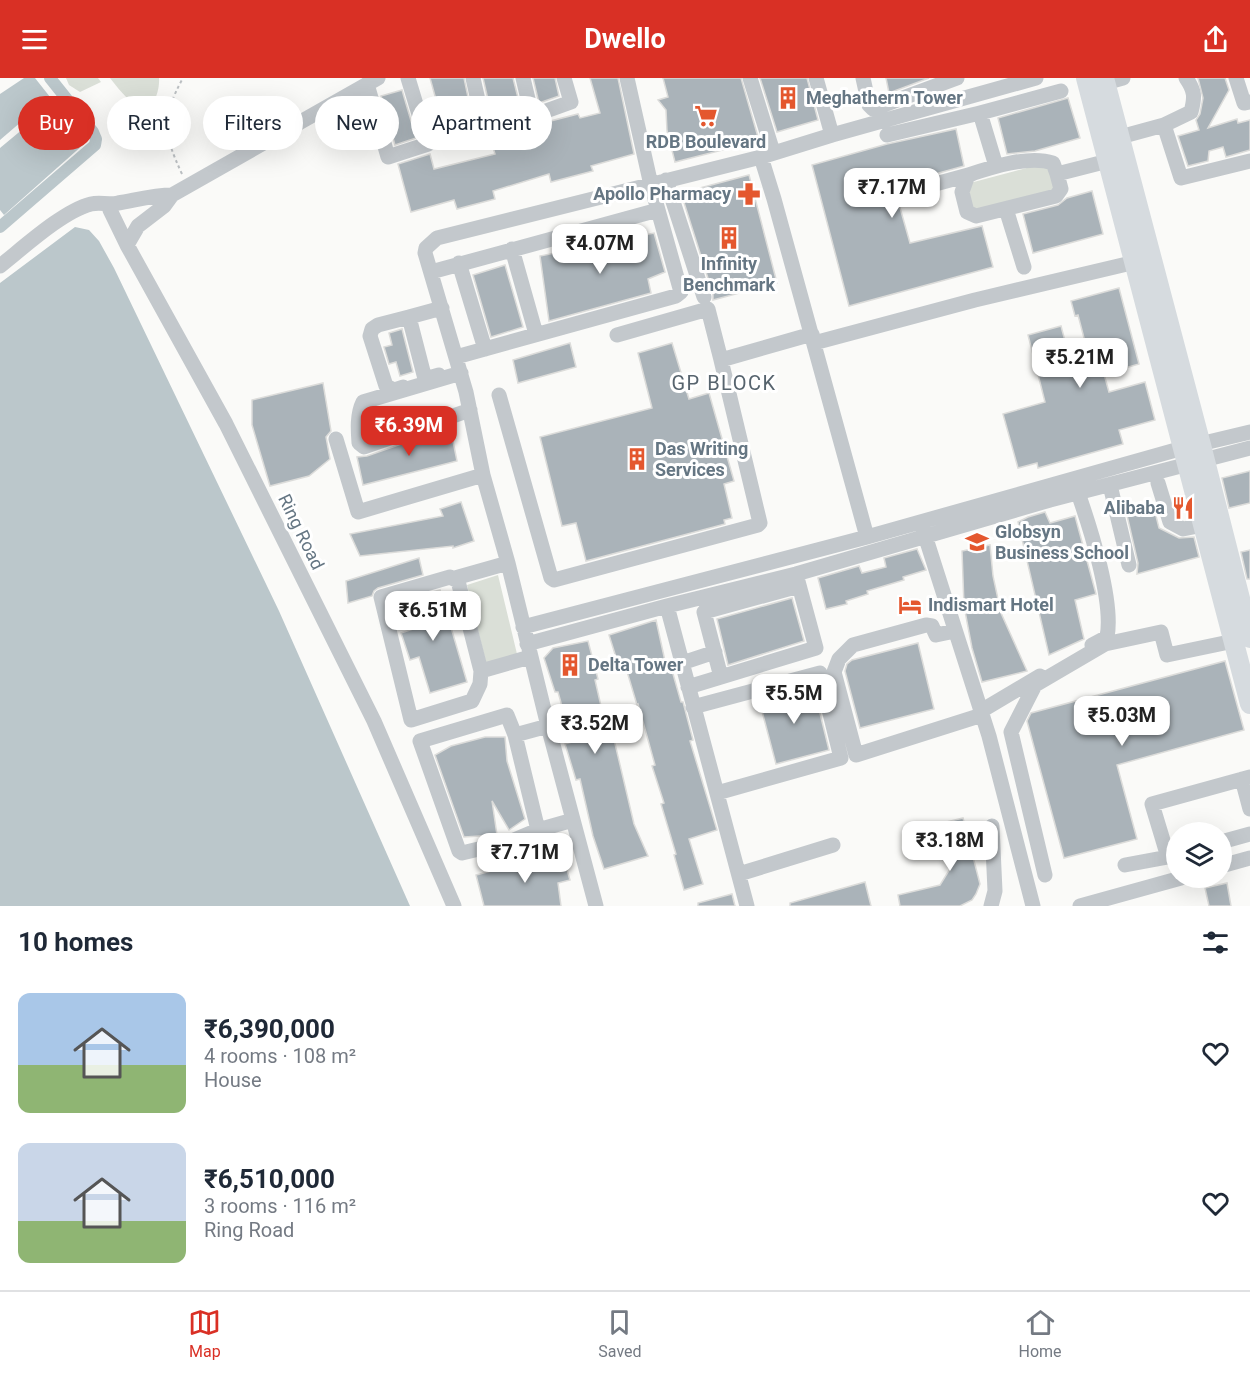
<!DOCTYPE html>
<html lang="en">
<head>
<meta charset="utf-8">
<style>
  :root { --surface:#fff; --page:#f2f2f3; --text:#1f2937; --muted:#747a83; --line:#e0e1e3; --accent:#d93025 }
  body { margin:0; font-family:Roboto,sans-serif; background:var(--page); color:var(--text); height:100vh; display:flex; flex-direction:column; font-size:22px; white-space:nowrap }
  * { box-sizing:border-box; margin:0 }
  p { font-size:20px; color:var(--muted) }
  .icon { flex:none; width:33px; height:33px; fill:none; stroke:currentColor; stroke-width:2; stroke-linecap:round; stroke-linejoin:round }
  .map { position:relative; height:828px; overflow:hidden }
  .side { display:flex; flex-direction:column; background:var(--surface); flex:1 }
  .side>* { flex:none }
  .hud { position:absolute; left:18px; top:18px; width:600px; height:54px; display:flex; gap:12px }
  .buttons { position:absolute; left:1166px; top:744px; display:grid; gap:12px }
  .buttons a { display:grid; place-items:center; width:66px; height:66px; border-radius:50%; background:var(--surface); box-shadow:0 6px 24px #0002; font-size:30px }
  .price { position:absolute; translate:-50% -51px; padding:0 14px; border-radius:12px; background:#fff; color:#222; font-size:20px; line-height:39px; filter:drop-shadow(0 2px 3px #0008) }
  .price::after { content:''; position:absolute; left:50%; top:36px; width:18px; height:14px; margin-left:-9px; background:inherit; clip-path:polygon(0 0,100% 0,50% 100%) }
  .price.on { background:var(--accent); color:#fff }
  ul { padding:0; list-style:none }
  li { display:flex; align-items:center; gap:18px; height:150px; padding:0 18px }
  li span { display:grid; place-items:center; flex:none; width:168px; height:120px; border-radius:12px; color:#555 }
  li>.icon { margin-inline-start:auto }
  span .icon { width:72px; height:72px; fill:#fffc; stroke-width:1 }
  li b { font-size:26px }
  h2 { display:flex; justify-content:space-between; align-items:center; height:72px; padding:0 18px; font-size:26px }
  .chip { padding:0 21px; border-radius:27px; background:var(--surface); box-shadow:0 6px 24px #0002; font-size:21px; line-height:54px }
  .chip.on { background:var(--accent); color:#fff }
  header { display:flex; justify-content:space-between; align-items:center; height:78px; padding:0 18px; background:var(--accent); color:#fff; font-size:27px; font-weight:700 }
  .dock { display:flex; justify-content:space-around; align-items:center; height:84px; border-top:2px solid var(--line); background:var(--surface); font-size:16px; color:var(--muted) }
  .dock a { display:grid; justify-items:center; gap:3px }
  .dock .on { color:var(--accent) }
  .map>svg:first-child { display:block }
  .green { fill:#dadfd7 }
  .water { fill:#bbc7cb }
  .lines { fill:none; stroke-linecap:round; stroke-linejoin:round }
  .canal { stroke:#bbc7cb; stroke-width:12 }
  .building { fill:#aab3b9; stroke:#dcdcda; stroke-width:1.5 }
  .path { stroke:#bbbfc2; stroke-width:2; stroke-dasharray:3 3; stroke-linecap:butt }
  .minor { stroke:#c3c8cc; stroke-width:15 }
  .major { stroke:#d6dbdf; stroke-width:20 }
  .labels { text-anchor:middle; stroke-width:6; stroke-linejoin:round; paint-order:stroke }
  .poi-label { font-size:18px; font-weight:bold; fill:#657683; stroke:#fff; text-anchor:start }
  .street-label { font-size:18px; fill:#657683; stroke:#fff }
  .neighbourhood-label { font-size:20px; letter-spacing:1.5px; fill:#57646e; stroke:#fff }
</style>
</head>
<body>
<header><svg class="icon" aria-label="menu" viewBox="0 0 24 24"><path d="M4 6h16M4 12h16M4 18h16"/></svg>Dwello<svg class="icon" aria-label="share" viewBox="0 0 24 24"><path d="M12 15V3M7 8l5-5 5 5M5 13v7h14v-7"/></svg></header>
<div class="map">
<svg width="1250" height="828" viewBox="0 0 1250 828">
  <rect width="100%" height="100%" fill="#fafaf8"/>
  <!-- green -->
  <path class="green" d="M 66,0 L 98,0 L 101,4 L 80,14 L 69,7 Z
    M 110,0 L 159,0 C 160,11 154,37 137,27 C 127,22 117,9 110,0 Z
    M 1042,86 L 1052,90 L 1059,110 L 978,135 L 968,131 L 970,105 Z
    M 498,497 L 517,576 L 486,585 L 467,507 Z"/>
  <!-- water -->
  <path class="water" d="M 24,0 L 35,0 L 50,19 L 0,62 L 0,16 Z
    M 53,26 L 68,37 L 85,59 L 84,66 L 4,137 L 0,132 L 0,70 Z
    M 75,149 L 89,152 L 99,163 L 114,190 L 279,533 L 410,828 L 0,828 L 0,205 Z"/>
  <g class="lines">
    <!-- canal -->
    <path class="canal" d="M 0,149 L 95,67 L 96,61 L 93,54 L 50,0"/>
  </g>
  <!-- building -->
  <path class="building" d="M 430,0 L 464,0 L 475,53 L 447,61 Z
    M 483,0 L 513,0 L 523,40 L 527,49 L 578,36 L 580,40 L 600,35 L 590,0 L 618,0 L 634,76 L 591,88 L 593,93 L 551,104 L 549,96 L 493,113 L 495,121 L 457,131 L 454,122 L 411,134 L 398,86 L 430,76 L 434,91 L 495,76 L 489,57 L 493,52 L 494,47 Z
    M 533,0 L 555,0 L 559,18 L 539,25 Z
    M 663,0 L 741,0 L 758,59 L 753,60 L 754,64 L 675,84 L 667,53 L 666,32 L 658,22 L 668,19 Z
    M 760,0 L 807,0 L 818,42 L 777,54 Z
    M 886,0 L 929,0 L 889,15 Z
    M 1198,0 L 1225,0 L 1229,12 L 1208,50 L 1237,41 L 1238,45 L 1250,42 L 1250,72 L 1226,79 L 1223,69 L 1209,73 L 1208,83 L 1188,88 L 1178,58 L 1199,52 L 1196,42 L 1200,36 L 1203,20 Z
    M 402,12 L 416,60 L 395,67 L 381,18 Z
    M 1068,20 L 1080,60 L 1035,73 L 1007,76 L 998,40 Z
    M 956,51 L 964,88 L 903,105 L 895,112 L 910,165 L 982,148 L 993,189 L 849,228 L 812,87 L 887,66 Z
    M 749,97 L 777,205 L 713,222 L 713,216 L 681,115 Z
    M 1092,113 L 1103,156 L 1033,175 L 1023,136 L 1058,127 L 1067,120 Z
    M 654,155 L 665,194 L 648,201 L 651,215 L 549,243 L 540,178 Z
    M 505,187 L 523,249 L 491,259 L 473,197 Z
    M 1119,210 L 1139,286 L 1104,296 L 1109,314 L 1145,304 L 1155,342 L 1119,352 L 1123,366 L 1038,390 L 1037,385 L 1018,390 L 1003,336 L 1045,324 L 1028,257 L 1061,248 L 1072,289 L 1090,283 L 1078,237 L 1075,238 L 1071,223 Z
    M 402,251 L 413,294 L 400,298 L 396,284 L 389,286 L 384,269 L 392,267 L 389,255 Z
    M 570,265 L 576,289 L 518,305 L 513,282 Z
    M 672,265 L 689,321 L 709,315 L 734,403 L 724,406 L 732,440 L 724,442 L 725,446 L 586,483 L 576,445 L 562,448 L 540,359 L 652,330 L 638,275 Z
    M 323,305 L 331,353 L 326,359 L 330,381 L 309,398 L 270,408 L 252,347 L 252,322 Z
    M 447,350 L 451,353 L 457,383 L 363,407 L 357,379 L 367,378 Z
    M 1250,393 L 1250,425 L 1229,430 L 1222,400 Z
    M 461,424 L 474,463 L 453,470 L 453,468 L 360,478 L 350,456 L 443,438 L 440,431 Z
    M 1153,426 L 1159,450 L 1179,460 L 1194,459 L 1199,479 L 1137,496 L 1138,485 L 1126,433 Z
    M 1045,434 L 1050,445 L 1075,438 L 1096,516 L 1075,522 L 1084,561 L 1049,577 L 1018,444 L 1028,439 Z
    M 990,467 L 993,498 L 1001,535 L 1027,593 L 982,604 L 972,570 L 964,528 L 962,473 Z
    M 917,471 L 926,492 L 903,499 L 904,502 L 867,513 L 868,516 L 846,523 L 847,526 L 826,531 L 818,500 L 859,488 L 862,495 L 886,489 L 884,480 Z
    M 1250,472 L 1250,501 L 1247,501 L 1241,474 Z
    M 419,480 L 423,497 L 378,510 L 374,513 L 372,518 L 348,525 L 346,503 Z
    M 440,512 L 467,604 L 430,615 L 419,579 L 410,582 L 401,555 L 413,551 L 404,522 Z
    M 792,520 L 804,563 L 728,587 L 717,541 Z
    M 656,542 L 665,583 L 669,582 L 681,624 L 683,624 L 693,662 L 690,663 L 717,752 L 689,761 L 703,806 L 684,812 L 674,777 L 676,776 L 661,726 L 664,725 L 652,688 L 655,687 L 638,626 L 637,627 L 626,590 L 620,592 L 609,557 Z
    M 588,563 L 598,601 L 595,602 L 607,654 L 612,653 L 634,746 L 648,778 L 604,791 L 593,758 L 580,701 L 576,702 L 565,666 L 572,664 L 558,614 L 555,614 L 544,580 L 553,570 Z
    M 918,565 L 934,631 L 860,650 L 845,593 L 847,586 L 852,582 Z
    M 1225,583 L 1244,652 L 1117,687 L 1137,761 L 1064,780 L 1027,643 L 1031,635 Z
    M 813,607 L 829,672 L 776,686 L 759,622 Z
    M 485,659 L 505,659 L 507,683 L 525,741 L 509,752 L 492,723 L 497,757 L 464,759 L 435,677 L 451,668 Z
    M 963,740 L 980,806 L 976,816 L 972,822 L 960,828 L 900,828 L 898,817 L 940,807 L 950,791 L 938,746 Z
    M 551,777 L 551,782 L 563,778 L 570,802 L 558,805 L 561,828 L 484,828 L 476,797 Z
    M 865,804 L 871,828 L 790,828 L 790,825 Z
    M 1227,805 L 1231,828 L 1209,828 L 1205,810 Z
    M 732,816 L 735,828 L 698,828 L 698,825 Z"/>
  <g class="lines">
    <!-- path -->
    <path class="path" d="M 182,96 C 163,55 161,40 183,0"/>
    <!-- minor -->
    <path class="minor" d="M 473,0 L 484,49
      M 523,0 L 532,38 L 571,24 L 564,0
      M 750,0 L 773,74
      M 816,0 L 832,57
      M 863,0 L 869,27 L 873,31 L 957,0
      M 1236,0 L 1244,25 L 1250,24
      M 1105,5 L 1123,0
      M 367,6 L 388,79 L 428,66 L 408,0
      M 980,35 L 996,88
      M 1164,47 L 1181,100 L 1250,83
      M 887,57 L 980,35 L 1061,13
      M 1120,59 L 1164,47 L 1191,34 C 1195,19 1195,13 1186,0
      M 761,79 L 774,121 L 867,459
      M 1057,96 L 1053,85 C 1029,77 992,89 968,97 L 962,114 L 967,134 L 976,138 L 1056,118 L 1061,111 L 1057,96 L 1108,83
      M 666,102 L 704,219
      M 906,114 L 972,96
      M 110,127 L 110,132 L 127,167 L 226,346 L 374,643 L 454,828
      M 1006,131 L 1024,189
      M 127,167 L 138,148 L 164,128 L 172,117
      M 512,171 L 536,256
      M 459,185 L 485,271
      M 0,188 C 23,170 63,133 91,126 C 100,124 108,127 118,125 C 136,122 154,117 172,117 L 378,0
      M 431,194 L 658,132
      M 617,257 L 708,231 L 721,282
      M 814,265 L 975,222 L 1144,182
      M 456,279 L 676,218 L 681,214 L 651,107 L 627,0
      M 461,295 L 363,324 C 357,336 358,352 359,365 L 364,369 L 470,332
      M 439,297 L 425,301 L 409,239 L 442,230
      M 403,309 L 394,312 L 386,308 L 370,258 L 372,251 L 378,247 L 409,239
      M 499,317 L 551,500 L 554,502 L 758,447 L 760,445 L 721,282 L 812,256
      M 336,361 L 358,434 L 483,397
      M 1158,405 L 1170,444 L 1183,451 L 1203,447
      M 1110,407 L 1129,487
      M 1078,415 C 1090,449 1114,524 1107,559 L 1092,567
      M 922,448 L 989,658 L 1033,828
      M 455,500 L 508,485
      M 667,528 L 747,828
      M 523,549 L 867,459 L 1183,370 L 1250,354
      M 955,553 L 936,557 L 932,548 L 926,547 L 853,567 L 839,581 L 834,594 L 856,677 L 982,637
      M 527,566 L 667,528 L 796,496 L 1050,422 L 1250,370
      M 682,585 L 715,574
      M 481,593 L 458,503 L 450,499 L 381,519 L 411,642 L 472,623 L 480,606 L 481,593 L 530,579
      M 721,599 L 704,534 L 799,508
      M 688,609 L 816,570 L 796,496
      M 693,629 L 820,595 L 841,680 L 717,715
      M 981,633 L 1040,598
      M 515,657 L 507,637 L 420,663 L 459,773 L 462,775 L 512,763 L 538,752 L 573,742
      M 1242,701 L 1250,731
      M 538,752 L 515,657 L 548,648
      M 1221,764 L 1250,756
      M 1176,776 L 1168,779 L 1152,726 L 1250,699
      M 1125,787 L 1168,779
      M 1221,788 L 1250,780
      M 739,796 L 833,767
      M 1045,797 L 1011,654 L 1035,607 L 1105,566 L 1161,554 L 1167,577 L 1234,563
      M 596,828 L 548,648 L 508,485 L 483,397 L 466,314 L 425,175 L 426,170 L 437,160 L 761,79 L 832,57 L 1036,0
      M 991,828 L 995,813 L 992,748
      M 1080,828 L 1181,800"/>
    <!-- major -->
    <path class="major" d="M 1086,0 L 1250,626
      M 1104,0 L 1201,367 L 1250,560"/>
  </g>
  <!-- icons -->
  <defs>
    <g id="building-bare" transform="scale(1.8)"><path d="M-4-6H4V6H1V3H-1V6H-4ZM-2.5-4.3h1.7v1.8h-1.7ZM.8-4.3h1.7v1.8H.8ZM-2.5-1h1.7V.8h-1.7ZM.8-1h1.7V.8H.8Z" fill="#e4572e" stroke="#fff" stroke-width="2.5" paint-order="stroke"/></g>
    <g id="supermarket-bare" transform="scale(1.8)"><path d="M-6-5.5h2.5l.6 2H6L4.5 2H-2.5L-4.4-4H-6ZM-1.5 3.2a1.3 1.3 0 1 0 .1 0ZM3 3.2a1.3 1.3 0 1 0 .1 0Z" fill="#e4572e" stroke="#fff" stroke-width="2.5" paint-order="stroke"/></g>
    <g id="pharmacy-bare" transform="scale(1.8)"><path d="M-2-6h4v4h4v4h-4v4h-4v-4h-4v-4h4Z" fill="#e4572e" stroke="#fff" stroke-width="2.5" paint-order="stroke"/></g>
    <g id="restaurant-bare" transform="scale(1.8)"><path d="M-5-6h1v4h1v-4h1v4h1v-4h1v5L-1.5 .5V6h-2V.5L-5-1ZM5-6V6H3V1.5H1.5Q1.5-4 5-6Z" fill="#e4572e" stroke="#fff" stroke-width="2.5" paint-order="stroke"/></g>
    <g id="school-bare" transform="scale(1.8)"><path d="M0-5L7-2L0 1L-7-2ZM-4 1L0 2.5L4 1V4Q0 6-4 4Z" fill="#e4572e" stroke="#fff" stroke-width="2.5" paint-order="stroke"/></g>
    <g id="hotel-bare" transform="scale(1.8)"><path d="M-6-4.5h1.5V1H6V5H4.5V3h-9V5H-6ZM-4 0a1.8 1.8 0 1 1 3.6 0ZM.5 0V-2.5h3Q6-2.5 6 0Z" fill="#e4572e" stroke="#fff" stroke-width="2.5" paint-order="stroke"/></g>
  </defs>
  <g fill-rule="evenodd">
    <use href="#building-bare" x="788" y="20"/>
    <use href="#supermarket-bare" x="706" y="38"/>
    <use href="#pharmacy-bare" x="749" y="116"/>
    <use href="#building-bare" x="729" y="160"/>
    <use href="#building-bare" x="637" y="381"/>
    <use href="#restaurant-bare" x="1183" y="430"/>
    <use href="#school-bare" x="977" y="464"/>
    <use href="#hotel-bare" x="910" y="527"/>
    <use href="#building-bare" x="570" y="587"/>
  </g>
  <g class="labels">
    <!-- poi labels -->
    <g class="poi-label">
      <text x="806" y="26">Meghatherm Tower</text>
      <text x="706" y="70" text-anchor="middle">RDB Boulevard</text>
      <text x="731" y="122" text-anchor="end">Apollo Pharmacy</text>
      <text x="729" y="192" text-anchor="middle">Infinity<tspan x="729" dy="21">Benchmark</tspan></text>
      <text x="655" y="377">Das Writing<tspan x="655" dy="21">Services</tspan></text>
      <text x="1165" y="436" text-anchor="end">Alibaba</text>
      <text x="995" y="460">Globsyn<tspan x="995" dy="21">Business School</tspan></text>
      <text x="928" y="533">Indismart Hotel</text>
      <text x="588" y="593">Delta Tower</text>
    </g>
    <!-- street labels -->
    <g class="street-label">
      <text transform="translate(301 454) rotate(64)" y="6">Ring Road</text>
    </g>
    <!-- neighbourhood labels -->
    <g class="neighbourhood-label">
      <text x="724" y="312">GP BLOCK</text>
    </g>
  </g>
</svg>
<div class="buttons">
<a><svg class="icon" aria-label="layers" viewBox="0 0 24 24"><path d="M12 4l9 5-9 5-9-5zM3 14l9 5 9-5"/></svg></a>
</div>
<b class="price" style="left:892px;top:141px">₹7.17M</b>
<b class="price" style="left:600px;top:197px">₹4.07M</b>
<b class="price" style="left:1080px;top:311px">₹5.21M</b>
<b class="price on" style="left:409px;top:379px">₹6.39M</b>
<b class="price" style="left:433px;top:564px">₹6.51M</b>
<b class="price" style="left:794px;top:647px">₹5.5M</b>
<b class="price" style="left:1122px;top:669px">₹5.03M</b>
<b class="price" style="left:595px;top:677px">₹3.52M</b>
<b class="price" style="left:950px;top:794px">₹3.18M</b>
<b class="price" style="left:525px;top:806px">₹7.71M</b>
<div class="hud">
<a class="chip on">Buy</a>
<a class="chip">Rent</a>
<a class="chip">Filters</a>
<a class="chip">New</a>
<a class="chip">Apartment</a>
</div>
</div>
<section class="side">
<h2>10 homes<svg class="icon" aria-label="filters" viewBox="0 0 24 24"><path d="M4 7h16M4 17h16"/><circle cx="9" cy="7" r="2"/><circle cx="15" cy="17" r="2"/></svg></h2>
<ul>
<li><span style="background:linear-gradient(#a9c7e8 60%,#8fb573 0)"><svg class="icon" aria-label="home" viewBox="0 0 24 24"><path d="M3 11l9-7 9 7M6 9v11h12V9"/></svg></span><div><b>₹6,390,000</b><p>4 rooms · 108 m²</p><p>House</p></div><svg class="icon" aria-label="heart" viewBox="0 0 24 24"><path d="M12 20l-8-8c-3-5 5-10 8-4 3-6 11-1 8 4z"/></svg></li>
<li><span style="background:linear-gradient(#c9d6e8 65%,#8fb573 0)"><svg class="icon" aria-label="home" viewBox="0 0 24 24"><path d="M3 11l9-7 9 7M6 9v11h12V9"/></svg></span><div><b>₹6,510,000</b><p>3 rooms · 116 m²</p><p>Ring Road</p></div><svg class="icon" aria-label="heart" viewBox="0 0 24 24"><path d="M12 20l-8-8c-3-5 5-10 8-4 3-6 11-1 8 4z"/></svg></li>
</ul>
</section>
<nav class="dock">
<a class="on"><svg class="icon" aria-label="map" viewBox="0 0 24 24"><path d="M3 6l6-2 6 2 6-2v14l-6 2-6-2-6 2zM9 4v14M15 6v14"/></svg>Map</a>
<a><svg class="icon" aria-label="saved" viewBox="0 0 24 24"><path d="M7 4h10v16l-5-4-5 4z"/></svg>Saved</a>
<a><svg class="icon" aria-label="home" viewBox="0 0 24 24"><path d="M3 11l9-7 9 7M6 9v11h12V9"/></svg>Home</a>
</nav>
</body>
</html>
